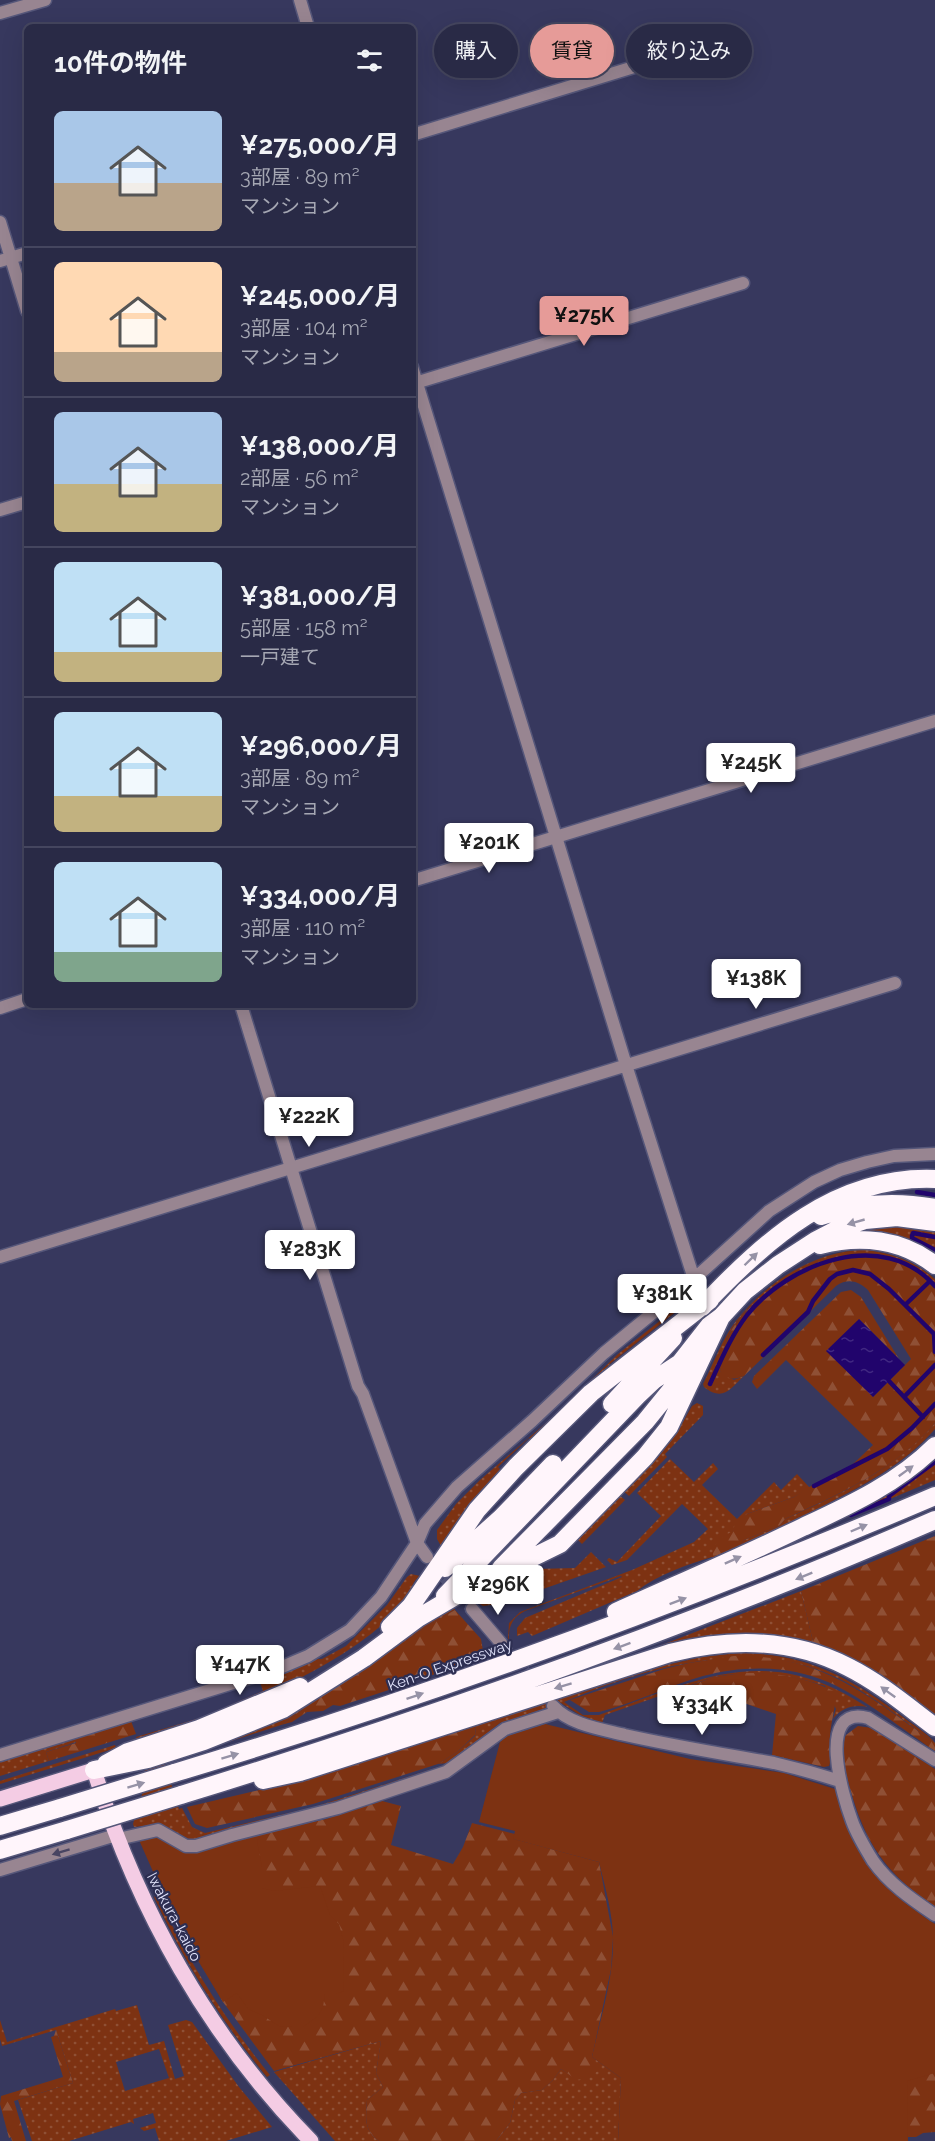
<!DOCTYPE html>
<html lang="ja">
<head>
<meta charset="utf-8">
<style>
  :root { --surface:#292a46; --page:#31324d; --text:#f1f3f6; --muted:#a5a7b3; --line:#45465f; --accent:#e69b98 }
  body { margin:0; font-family:Raleway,"Noto Sans JP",sans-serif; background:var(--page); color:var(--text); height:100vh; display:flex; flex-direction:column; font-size:22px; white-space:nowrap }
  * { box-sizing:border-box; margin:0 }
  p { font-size:20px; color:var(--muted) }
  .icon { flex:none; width:33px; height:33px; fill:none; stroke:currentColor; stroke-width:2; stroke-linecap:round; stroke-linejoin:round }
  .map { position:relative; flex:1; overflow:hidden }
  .side { position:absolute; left:24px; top:24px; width:392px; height:984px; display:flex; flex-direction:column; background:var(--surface); border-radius:9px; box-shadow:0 6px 24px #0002,0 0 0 2px var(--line) }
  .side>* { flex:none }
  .hud { position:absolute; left:434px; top:24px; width:411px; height:54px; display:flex; gap:12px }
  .price { position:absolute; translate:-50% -51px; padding:0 14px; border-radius:6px; background:#fff; color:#222; font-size:20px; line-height:39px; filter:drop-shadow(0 2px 3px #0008) }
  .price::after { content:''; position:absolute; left:50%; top:36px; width:18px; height:14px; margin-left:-9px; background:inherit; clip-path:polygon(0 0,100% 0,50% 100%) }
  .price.on { background:var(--accent); color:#111 }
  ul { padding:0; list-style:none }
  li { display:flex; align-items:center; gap:18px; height:150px; padding:0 30px }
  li+li { border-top:2px solid var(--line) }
  li span { display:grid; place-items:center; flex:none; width:168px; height:120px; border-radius:9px; color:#555 }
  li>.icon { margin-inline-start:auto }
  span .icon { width:72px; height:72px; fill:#fffc; stroke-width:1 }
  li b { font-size:26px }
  h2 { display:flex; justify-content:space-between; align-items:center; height:72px; padding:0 30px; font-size:26px }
  .tag { padding:0 21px; border-radius:27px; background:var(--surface); box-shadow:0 6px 24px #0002,0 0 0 2px var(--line); font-size:21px; line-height:54px }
  .tag.on { background:var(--accent); color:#111 }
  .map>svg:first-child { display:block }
  .grass { fill:url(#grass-dots); fill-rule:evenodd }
  .forest { fill:url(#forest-firs) }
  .park { fill:#7d3212 }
  .water { fill:url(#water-ripples) }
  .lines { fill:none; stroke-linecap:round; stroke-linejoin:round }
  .stream { stroke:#21046c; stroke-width:4.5 }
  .street-tunnel { stroke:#505276; stroke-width:12; stroke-dasharray:12 6; stroke-linecap:butt }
  .street-casing { stroke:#56577a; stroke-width:15 }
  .primary-casing { stroke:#56577a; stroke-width:18 }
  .highway-casing { stroke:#56577a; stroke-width:21 }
  .street { stroke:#988591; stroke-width:12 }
  .primary { stroke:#f4cce4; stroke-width:15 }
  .highway { stroke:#fff5fb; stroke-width:18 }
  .highway-bridge-casing { stroke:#56577a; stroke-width:21; stroke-linecap:butt }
  .highway-bridge { stroke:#fff5fb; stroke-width:18 }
  .oneway { fill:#9692a6 }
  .oneway2 { fill:#484462 }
  .labels { text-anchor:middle; stroke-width:4.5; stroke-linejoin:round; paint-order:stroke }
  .street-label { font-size:15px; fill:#e1e3fb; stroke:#2d2e52 }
</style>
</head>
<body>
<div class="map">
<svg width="935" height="2141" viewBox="0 0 935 2141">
  <defs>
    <pattern id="grass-dots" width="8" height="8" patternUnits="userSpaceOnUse" patternTransform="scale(1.5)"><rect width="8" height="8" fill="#7d3212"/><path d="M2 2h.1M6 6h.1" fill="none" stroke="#8f5035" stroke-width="1.8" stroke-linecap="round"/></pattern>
    <pattern id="forest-firs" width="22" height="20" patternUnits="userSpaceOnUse" patternTransform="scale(1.5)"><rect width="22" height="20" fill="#7d3212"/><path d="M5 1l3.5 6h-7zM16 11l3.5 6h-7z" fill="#8f5035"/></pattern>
    <pattern id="water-ripples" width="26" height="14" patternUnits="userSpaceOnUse" patternTransform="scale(1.5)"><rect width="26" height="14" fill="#21046c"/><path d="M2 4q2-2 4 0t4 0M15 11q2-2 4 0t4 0" fill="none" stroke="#412882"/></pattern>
  </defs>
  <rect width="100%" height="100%" fill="#37385e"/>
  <!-- grass -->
  <path class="grass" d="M 898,1227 L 935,1232 L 935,1255 L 862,1232 L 872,1229 Z
    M 867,1250 C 894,1254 914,1261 935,1279 L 935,1289 C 929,1283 922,1275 915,1269 C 879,1244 831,1256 796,1276 L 791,1276 C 767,1292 734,1314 726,1343 C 723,1353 722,1362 720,1371 L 734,1380 L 744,1376 C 730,1389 723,1402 704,1387 L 703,1384 C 714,1363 722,1339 736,1321 C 766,1282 817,1249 867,1250 Z
    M 685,1301 L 687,1303 L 611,1363 L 533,1441 L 529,1438 L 498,1467 L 503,1472 L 467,1509 L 441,1546 L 437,1539 L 437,1530 L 456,1504 L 480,1480 L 554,1416 L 618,1354 Z
    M 697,1403 L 703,1406 L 703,1415 L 665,1454 L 667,1457 L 629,1496 L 621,1489 L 679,1429 L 692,1406 Z
    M 935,1423 L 935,1429 C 903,1466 860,1487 817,1509 C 782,1526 748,1543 713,1559 L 712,1557 C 687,1565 658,1574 637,1591 L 532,1636 L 528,1632 L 517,1636 L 517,1628 L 525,1618 L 622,1577 L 621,1576 L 525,1611 C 513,1617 508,1626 509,1640 L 508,1638 L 509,1623 L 520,1612 L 632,1570 L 694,1542 L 708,1529 L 682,1504 L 627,1560 L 612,1565 L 607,1560 L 609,1558 L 617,1562 L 661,1516 L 637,1493 L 670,1459 L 694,1482 L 713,1463 L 718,1469 L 702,1485 L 737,1519 L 774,1482 L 781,1490 L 797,1474 L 810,1488 L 794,1497 L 747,1514 L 733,1531 L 720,1554 L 741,1545 L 744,1540 L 779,1526 L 785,1519 C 839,1495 896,1469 935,1423 Z
    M 935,1455 L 935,1480 L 826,1526 Z
    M 617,1493 L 625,1500 L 582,1544 L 574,1536 Z
    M 591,1552 L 606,1567 L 500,1604 L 483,1606 L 475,1601 L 477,1599 L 491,1603 L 523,1594 L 494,1598 L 484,1596 L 488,1594 L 488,1592 L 535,1569 L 575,1568 Z
    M 411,1574 L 420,1576 C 412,1581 412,1589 407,1598 C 397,1611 384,1624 371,1634 C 300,1688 221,1712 138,1742 L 136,1737 L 200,1718 L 263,1691 L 260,1682 L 318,1659 L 322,1659 L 346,1646 L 387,1605 L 407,1577 Z
    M 801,1591 L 814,1646 L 636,1655 Z
    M 454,1608 L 455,1610 L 429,1625 L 368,1666 L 358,1670 L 281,1725 L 222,1744 L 245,1733 L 423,1624 Z
    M 738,1653 C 805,1653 850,1677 903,1717 C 913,1725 927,1733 935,1743 C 900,1718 864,1688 824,1672 C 741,1639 642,1669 564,1702 L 583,1715 L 599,1715 C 699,1679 767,1641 867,1707 C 854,1704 841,1708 833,1719 L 836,1709 L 825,1686 C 788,1674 753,1670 714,1677 L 605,1715 L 602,1723 L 580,1715 L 561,1703 L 500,1723 L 448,1763 L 438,1764 L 457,1752 L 475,1736 L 476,1724 L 666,1665 L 702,1657 Z
    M 74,1737 L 76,1742 L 46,1752 L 49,1761 L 0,1776 L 0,1760 Z
    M 115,1745 L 116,1748 L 0,1784 L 0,1781 Z
    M 165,1764 L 179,1809 L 182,1808 L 192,1827 L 205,1833 L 314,1807 L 445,1765 L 367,1793 L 309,1811 L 191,1840 L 160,1824 L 134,1827 L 133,1824 L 147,1778 L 144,1771 Z
    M 157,1895 C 187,1959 225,2020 270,2075 L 267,2077 C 222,2022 184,1961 154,1897 Z
    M 137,2005 L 149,2045 L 164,2041 L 175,2079 L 184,2076 L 168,2025 L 186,2020 L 192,2022 L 239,2087 L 272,2127 L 226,2141 L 159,2141 L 155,2128 L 144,2131 L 140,2128 L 156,2123 L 153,2113 L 133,2119 L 134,2124 L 131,2122 L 69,2141 L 32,2141 L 18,2100 L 73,2083 L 56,2030 L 2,2046 L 0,2039 L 0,2020 L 7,2042 L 115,2009 L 116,2011 ZM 159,2049 L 169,2078 L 125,2091 L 116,2062 Z
    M 381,2041 L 376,2073 L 383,2087 L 367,2100 C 366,2117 363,2130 379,2141 L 335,2141 L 274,2072 Z
    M 592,2057 L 621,2078 L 618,2141 L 496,2141 L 510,2123 L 515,2100 L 521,2093 L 542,2090 L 553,2080 L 561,2069 L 577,2079 Z"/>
  <!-- forest -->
  <path class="forest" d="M 854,1255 C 874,1255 903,1257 918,1272 C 924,1277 929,1284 935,1289 L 935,1423 C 897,1469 839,1494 785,1519 L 779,1526 L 744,1540 L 741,1545 L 713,1557 C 712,1542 722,1537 733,1531 L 735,1523 L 747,1514 L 794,1497 L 814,1484 L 851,1466 L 873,1445 L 786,1360 L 757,1389 L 752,1382 L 754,1376 L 841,1292 L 851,1290 L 861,1297 L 899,1359 L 859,1319 L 873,1397 L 911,1359 L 868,1290 C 858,1281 848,1278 836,1286 L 744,1376 C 733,1380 728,1380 720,1371 C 722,1362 723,1352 726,1343 C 735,1313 767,1293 791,1276 L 796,1276 L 821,1263 Z
    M 935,1536 L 935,1718 L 814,1646 L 801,1591 Z
    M 455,1610 L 481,1639 L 483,1651 L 486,1655 L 427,1677 L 414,1678 L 410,1683 L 340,1706 L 333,1705 L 323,1711 L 307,1712 L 292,1722 L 281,1725 L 358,1670 L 368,1666 L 429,1625 Z
    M 734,1656 C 820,1654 869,1696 935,1743 L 935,1751 C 903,1730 863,1697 828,1682 C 789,1665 743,1665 703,1676 C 668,1686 635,1703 599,1712 L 589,1712 L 570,1700 L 664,1669 L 689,1663 Z
    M 742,1673 C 774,1672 807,1677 836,1692 C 836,1707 831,1721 830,1736 C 829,1745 832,1759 829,1766 L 824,1767 L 772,1755 L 776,1714 L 741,1702 L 681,1689 L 714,1677 Z
    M 131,1721 L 136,1734 L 49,1761 L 46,1752 L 76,1743 L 74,1737 Z
    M 476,1724 L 475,1735 L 457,1752 L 438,1764 L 313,1804 L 207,1828 L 195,1824 L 187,1807 L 293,1782 Z
    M 858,1726 L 872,1728 L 935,1769 L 935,1907 C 885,1873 865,1843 849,1785 C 845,1768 839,1751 846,1735 Z
    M 382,1801 L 401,1806 L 391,1845 L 453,1864 L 463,1847 L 472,1823 L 515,1834 L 514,1839 L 599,1862 L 613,1937 L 611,1969 L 592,2057 L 599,2070 L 590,2077 L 577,2080 L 561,2069 L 553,2080 L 542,2090 L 521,2093 L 515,2100 L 510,2123 L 496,2141 L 379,2141 C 363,2130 366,2117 367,2100 L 383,2087 L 376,2073 L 381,2041 L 274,2071 L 223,2002 L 194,1954 L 162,1895 L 153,1875 L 161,1837 L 183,1852 L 198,1852 L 230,1842 L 326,1819 Z
    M 935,2027 L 935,2132 L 923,2133 L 916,2137 L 904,2137 L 896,2081 Z
    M 56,2030 L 73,2083 L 14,2101 L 26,2141 L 12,2141 L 11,2137 L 9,2138 L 0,2104 L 1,2096 L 63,2077 L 51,2037 L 54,2036 Z"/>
  <!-- park -->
  <path class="park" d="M 545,1724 L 690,1759 L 784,1773 L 835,1789 C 852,1857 878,1886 935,1924 L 935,2073 L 907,2081 L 908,2141 L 618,2141 L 621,2078 L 592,2057 C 600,2019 614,1978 613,1939 C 613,1914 605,1887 599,1862 L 513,1839 L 515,1831 L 479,1822 L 500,1742 L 507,1736 Z
    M 262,1835 L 257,1841 L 262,1867 L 262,1888 L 274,1891 L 320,1886 L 330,1915 L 339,1924 L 343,1939 L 344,1991 L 336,1994 L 325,1994 L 323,2007 L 318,2016 L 303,2027 L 292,2027 L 279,2026 L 262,2015 L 248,2009 L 237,1993 L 223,2002 L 174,1919 L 139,1840 L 157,1836 L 161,1837 L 178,1850 L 189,1853 L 203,1851 L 230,1842 Z"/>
  <!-- water -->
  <path class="water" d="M 859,1319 L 905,1365 L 873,1397 L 826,1351 Z"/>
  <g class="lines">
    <!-- stream -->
    <path class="stream" d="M 917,1192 L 935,1195
      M 912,1236 L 913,1233 L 935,1237
      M 912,1238 L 935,1250
      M 905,1305 L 930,1281
      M 763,1355 L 808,1312 L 813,1301 L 830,1279 L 837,1274 L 853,1270 L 870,1274 L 889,1289 L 934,1334 L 935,1352
      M 889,1381 L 923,1417
      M 710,1384 C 721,1360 731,1336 747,1315 C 789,1263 883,1227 935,1286
      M 904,1397 L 935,1365
      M 814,1486 L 887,1449 L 912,1428 L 935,1404
      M 851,1515 L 889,1499 L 889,1496 L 935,1462"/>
    <!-- street-tunnel -->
    <path class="street-tunnel" d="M 433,1564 L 472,1609
      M 501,1643 L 535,1684"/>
    <!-- street casing -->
    <g class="street-casing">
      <path id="street" d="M 300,0 L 308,27
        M 0,13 L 45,0
        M 412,135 L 647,63
        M 0,222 L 27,311
        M 0,261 L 27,253
        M 412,367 L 626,1065 L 694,1279
        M 412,384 L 743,283
        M 0,510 L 27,502
        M 412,881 L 935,721
        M 241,1005 L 358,1386 L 363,1394 L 417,1543 L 427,1557
        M 0,1008 L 27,999
        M 0,1257 L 895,983
        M 472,1609 L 501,1643
        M 553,1706 C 570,1725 601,1729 625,1735 C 674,1746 724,1754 774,1763 C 796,1768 818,1774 840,1781
        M 0,1755 L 275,1670 L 308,1656 L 350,1630 L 381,1597 L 417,1543 L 425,1524 L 457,1487 L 532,1421 L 604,1353 L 694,1279 L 769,1211 L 814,1182 L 840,1170 L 867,1162 L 894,1156 L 935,1154
        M 935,1760 L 868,1718 C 815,1704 843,1797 852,1821 C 857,1835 865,1848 873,1861 C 889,1884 913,1900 935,1915
        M 118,1839 L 158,1830 L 186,1846 L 196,1846 L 232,1835 L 338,1808 L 446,1772 L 505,1729 L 558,1712
        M 0,1870 L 116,1835"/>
    </g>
    <!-- primary casing -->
    <g class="primary-casing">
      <path id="primary" d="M 0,1799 L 94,1770 C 137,1909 209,2037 311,2141"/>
    </g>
    <!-- highway casing -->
    <g class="highway-casing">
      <path id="highway" d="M 821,1216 C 858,1203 897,1201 935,1208
        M 820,1245 C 860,1235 901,1239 935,1265
        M 702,1307 C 765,1240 837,1175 935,1179
        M 612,1404 L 673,1338
        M 445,1568 L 501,1518 L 553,1464
        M 501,1568 L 645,1422 L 693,1363
        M 445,1596 L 637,1396 L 654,1380 L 680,1363 L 709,1326 L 721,1317 L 745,1291 L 778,1265 L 815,1241 L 836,1230 L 865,1220 L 897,1217 L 935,1222
        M 616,1612 C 678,1584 741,1557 803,1527 C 850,1505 898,1483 935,1446
        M 390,1627 L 411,1606 L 477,1510 L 516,1467 L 591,1393 L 710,1300
        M 106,1764 L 128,1752 L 199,1729 L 300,1687
        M 94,1770 L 148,1759 L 204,1741 L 283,1709 L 364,1658 L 418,1618 L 464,1591 L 560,1544 L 645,1457 L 669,1427 L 721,1317
        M 174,1773 C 433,1695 686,1602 935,1496
        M 263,1780 L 300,1772 L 670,1653 C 730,1638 792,1638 848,1667 C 880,1683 907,1706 935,1727
        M 181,1795 C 437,1716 689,1627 935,1520
        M 0,1826 L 60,1808
        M 0,1850 L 67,1830"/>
    </g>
    <!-- street -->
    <use href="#street" class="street"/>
    <!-- primary -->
    <use href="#primary" class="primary"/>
    <!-- highway -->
    <use href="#highway" class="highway"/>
    <!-- highway-bridge casing -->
    <g class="highway-bridge-casing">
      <path id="highway-bridge" d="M 60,1808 L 174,1773
        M 67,1830 L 181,1795"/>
    </g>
    <!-- highway-bridge -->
    <use href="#highway-bridge" class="highway-bridge"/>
  </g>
  <!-- one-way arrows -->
  <defs><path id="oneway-solid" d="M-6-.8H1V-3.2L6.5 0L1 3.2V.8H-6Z" transform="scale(1.5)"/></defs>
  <g class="oneway">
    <use href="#oneway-solid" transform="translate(856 1222) rotate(164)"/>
    <use href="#oneway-solid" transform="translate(751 1259) rotate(-44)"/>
    <use href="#oneway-solid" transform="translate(906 1471) rotate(-36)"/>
    <use href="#oneway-solid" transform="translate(859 1528) rotate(-23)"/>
    <use href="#oneway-solid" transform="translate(733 1560) rotate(-24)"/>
    <use href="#oneway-solid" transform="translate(804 1576) rotate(158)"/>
    <use href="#oneway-solid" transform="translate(678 1601) rotate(-21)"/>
    <use href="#oneway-solid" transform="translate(622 1646) rotate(160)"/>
    <use href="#oneway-solid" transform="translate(563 1686) rotate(163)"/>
    <use href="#oneway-solid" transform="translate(888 1692) rotate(-144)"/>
    <use href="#oneway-solid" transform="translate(415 1696) rotate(-19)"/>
    <use href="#oneway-solid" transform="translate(230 1756) rotate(-17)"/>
    <use href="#oneway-solid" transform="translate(136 1785) rotate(-17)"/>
  </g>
  <use class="oneway2" href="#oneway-solid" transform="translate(61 1852) rotate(163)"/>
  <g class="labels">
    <!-- street labels -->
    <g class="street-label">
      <text transform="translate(450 1665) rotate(-19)" y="5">Ken-O Expressway</text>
      <text transform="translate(174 1917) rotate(62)" y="5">Iwakura-kaido</text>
    </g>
  </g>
</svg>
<b class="price on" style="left:584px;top:347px">¥275K</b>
<b class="price" style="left:751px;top:794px">¥245K</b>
<b class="price" style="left:489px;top:874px">¥201K</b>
<b class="price" style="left:756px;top:1010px">¥138K</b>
<b class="price" style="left:309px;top:1148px">¥222K</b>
<b class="price" style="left:310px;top:1281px">¥283K</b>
<b class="price" style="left:662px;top:1325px">¥381K</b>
<b class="price" style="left:498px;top:1616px">¥296K</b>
<b class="price" style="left:240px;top:1696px">¥147K</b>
<b class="price" style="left:702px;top:1736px">¥334K</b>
<div class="hud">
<a class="tag">購入</a>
<a class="tag on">賃貸</a>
<a class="tag">絞り込み</a>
</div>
<section class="side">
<h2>10件の物件<svg class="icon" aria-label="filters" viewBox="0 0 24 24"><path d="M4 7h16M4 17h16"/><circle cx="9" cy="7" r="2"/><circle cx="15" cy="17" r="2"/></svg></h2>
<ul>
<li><span style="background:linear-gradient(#a9c7e8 60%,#b9a48a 0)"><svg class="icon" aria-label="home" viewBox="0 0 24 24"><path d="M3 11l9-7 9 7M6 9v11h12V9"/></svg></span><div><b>¥275,000/月</b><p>3部屋 · 89 m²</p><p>マンション</p></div></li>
<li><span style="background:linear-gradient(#ffd9b3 75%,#b9a48a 0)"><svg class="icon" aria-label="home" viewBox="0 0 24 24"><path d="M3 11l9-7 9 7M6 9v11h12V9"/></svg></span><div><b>¥245,000/月</b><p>3部屋 · 104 m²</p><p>マンション</p></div></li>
<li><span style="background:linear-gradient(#a9c7e8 60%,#c2b280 0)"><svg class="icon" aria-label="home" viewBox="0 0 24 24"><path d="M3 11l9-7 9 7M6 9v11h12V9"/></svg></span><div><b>¥138,000/月</b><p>2部屋 · 56 m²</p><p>マンション</p></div></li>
<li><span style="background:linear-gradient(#bfe0f5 75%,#c2b280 0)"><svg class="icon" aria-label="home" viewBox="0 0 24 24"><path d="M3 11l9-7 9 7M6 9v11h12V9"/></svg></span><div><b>¥381,000/月</b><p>5部屋 · 158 m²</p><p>一戸建て</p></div></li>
<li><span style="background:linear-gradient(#bfe0f5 70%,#c2b280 0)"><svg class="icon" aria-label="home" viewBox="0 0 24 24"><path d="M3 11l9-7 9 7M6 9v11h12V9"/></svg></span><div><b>¥296,000/月</b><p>3部屋 · 89 m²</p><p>マンション</p></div></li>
<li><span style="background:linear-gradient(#bfe0f5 75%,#7fa58c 0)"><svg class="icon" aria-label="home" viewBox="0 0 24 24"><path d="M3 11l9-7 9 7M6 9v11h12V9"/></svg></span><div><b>¥334,000/月</b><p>3部屋 · 110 m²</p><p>マンション</p></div></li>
</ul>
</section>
</div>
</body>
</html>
